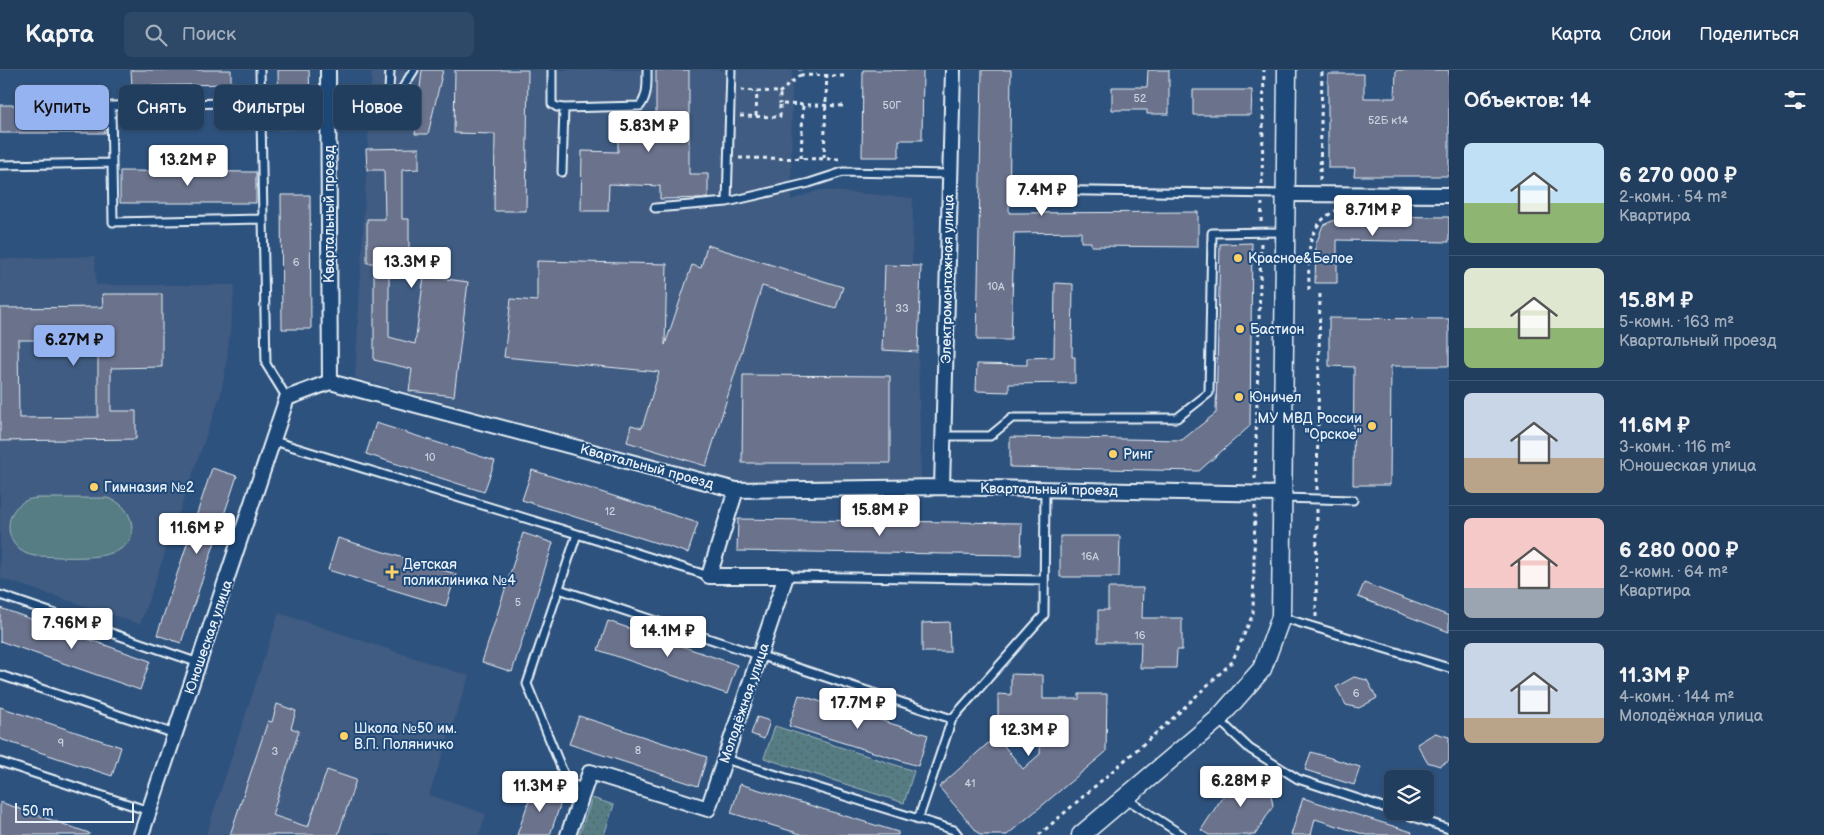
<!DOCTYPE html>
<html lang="ru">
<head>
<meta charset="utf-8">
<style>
  :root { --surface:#223e5e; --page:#2e4967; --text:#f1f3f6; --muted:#a2aebc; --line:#3f5773; --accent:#95b2f1 }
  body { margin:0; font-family:"Balsamiq Sans",sans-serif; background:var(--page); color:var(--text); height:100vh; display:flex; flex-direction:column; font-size:19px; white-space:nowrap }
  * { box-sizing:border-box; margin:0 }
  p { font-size:16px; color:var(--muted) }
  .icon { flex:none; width:28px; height:28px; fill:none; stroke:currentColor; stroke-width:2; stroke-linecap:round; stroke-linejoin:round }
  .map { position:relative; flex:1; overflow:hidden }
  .drawer { display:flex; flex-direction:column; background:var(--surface); width:375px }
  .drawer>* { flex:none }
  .banner { position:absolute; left:15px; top:15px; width:475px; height:45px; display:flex; gap:10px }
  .controls { position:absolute; left:1384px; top:700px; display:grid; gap:10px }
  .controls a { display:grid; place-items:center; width:50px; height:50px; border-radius:8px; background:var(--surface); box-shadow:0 1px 4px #0004,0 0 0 1px var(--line); font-size:25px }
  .scale { position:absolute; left:15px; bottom:12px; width:119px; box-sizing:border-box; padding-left:5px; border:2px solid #e8f1f8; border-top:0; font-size:14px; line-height:18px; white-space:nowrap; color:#e8f1f8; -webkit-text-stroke:4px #1f4a7a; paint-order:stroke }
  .price { position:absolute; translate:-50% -42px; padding:0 11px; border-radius:5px; background:#fff; color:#222; font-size:16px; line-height:32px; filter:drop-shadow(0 1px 2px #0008) }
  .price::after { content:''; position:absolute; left:50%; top:30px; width:15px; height:11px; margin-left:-8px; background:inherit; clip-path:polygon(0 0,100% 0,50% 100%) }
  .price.selected { background:var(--accent); color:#111 }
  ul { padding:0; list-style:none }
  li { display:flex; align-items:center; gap:15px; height:125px; padding:0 15px }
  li+li { border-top:1px solid var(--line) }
  li span { display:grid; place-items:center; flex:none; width:140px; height:100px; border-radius:8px; color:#555 }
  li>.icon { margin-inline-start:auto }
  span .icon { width:60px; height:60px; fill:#fffc; stroke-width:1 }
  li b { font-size:21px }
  h2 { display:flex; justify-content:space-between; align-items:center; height:60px; padding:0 15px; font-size:21px }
  .pill { padding:0 18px; border-radius:8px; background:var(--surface); box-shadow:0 1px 4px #0004,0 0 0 1px var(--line); font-size:18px; line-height:45px }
  .pill.selected { background:var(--accent); color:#111 }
  header { display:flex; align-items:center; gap:30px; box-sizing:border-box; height:70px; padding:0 25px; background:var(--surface); border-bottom:1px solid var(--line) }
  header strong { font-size:24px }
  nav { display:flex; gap:28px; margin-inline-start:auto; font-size:18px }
  .search { width:350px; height:45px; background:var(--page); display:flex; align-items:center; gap:12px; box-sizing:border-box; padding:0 18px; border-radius:8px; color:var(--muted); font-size:19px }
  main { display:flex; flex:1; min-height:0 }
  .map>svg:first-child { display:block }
  .built { fill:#405c82 }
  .green { fill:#577d83; stroke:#a0b7be }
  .park { fill:url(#park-dots); stroke:#a0b7be }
  .building { fill:#6a728c; stroke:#e8f1f8; fill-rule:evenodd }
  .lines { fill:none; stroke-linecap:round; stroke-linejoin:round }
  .service-casing { stroke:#e8f1f8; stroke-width:11 }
  .minor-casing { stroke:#e8f1f8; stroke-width:18 }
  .tertiary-casing { stroke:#e8f1f8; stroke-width:21 }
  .path { stroke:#e8f1f8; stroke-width:3; stroke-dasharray:4 4; stroke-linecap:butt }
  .service { stroke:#1f4a7a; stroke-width:7 }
  .minor { stroke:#1f4a7a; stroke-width:14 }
  .tertiary { stroke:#1f4a7a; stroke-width:18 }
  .poi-dot { fill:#ffd166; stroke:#1f4a7a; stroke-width:2 }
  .labels { text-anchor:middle; stroke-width:4; stroke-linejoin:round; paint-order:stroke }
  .number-label { font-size:11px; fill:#c8d1dd }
  .street-label { font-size:14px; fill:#e8f1f8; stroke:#1f4a7a }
  .poi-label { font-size:14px; fill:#e8f1f8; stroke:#1f4a7a; text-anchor:start }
</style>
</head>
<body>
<header>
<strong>Карта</strong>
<div class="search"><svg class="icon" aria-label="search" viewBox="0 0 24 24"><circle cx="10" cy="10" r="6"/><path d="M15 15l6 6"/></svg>Поиск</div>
<nav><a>Карта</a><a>Слои</a><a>Поделиться</a></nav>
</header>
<main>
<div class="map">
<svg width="1449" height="765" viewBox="0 0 1449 765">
  <defs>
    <pattern id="park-dots" width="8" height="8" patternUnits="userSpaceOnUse" patternTransform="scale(1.25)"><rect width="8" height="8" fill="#577d83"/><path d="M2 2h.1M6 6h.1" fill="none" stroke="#4f6569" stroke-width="1.8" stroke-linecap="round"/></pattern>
  </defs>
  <rect width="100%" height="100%" fill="#2e527e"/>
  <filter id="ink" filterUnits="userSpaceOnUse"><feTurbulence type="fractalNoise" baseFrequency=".02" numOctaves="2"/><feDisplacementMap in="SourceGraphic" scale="10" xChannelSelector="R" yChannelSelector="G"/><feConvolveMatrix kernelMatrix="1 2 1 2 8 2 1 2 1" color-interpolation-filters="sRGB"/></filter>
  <g filter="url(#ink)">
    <!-- built -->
    <path class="built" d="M 372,0 L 792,0 L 791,130 L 820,120 L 913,128 L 912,195 L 921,196 L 918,282 L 921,409 L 736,412 L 355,308 Z
      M 95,186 L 96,215 L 235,215 L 226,297 L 220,326 L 140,554 L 0,508 L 0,189 Z
      M 279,543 L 469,606 L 429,725 L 486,744 L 479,765 L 206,765 Z"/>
    <!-- green -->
    <path class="green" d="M 37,428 L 107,428 C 119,431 128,439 131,451 C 142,498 61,486 35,486 C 0,481 0,431 37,428 Z"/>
    <!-- park -->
    <path class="park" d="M 775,656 L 914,701 L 904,733 L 764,688 Z
      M 592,728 L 614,735 L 604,765 L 579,765 Z"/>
    <!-- building -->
    <path class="building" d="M 131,0 L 231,0 L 231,14 L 132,16 Z
      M 278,0 L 309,0 L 311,58 L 279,59 Z
      M 422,0 L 443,0 L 428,64 L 415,64 Z
      M 455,0 L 528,0 L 526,141 L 494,141 L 495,64 L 454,63 Z
      M 656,0 L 689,0 L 689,104 L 708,104 L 708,128 L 660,129 L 660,116 L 609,114 L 608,141 L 581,141 L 582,81 L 618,82 L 618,64 L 656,64 Z
      M 863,0 L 923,0 L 922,70 L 899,70 L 899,87 L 862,87 Z
      M 982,0 L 1011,0 L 1009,143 L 1198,142 L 1198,177 L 1091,176 L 1091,172 L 1081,172 L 1081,162 L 1014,163 L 1011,270 L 977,270 Z
      M 1148,0 L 1169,0 L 1169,44 L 1147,44 L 1147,40 L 1112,40 L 1112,17 L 1147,17 Z
      M 1396,0 L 1449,0 L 1449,106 L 1354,106 L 1355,98 L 1328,98 L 1328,4 L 1364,4 L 1364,28 L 1395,28 Z
      M 1193,20 L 1252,20 L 1251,45 L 1193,45 Z
      M 0,35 L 105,35 L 105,63 L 0,63 Z
      M 419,78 L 419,99 L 402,100 L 402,149 L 409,149 L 409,194 L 389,194 L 389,267 L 415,274 L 424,206 L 468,212 L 454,326 L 409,321 L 412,299 L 374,290 L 374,193 L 367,193 L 367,149 L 385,149 L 384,100 L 367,100 L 366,79 Z
      M 120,101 L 256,102 L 256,133 L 120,133 Z
      M 281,125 L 310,125 L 311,259 L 282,259 Z
      M 1344,146 L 1449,147 L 1449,172 L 1337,170 L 1337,213 L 1315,213 L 1316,174 L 1323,155 Z
      M 1252,173 L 1250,356 L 1199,401 L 1010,397 L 1010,367 L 1182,370 L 1216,343 L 1220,174 Z
      M 707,175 L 843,217 L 836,238 L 762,216 L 706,396 L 627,372 L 631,355 L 642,358 L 659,302 L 504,287 L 511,229 L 537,231 L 537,191 L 667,194 L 665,275 L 692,195 L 701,198 Z
      M 885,195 L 921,196 L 918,282 L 882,280 Z
      M 1055,213 L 1073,214 L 1072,287 L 1075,287 L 1075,313 L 1009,314 L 1009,322 L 976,321 L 977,294 L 1027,295 L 1027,288 L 1054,287 Z
      M 102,224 L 162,224 L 162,297 L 111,298 L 111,341 L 136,341 L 136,369 L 0,371 L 0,238 L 103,237 ZM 18,270 L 98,270 L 98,347 L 19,348 Z
      M 1329,248 L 1449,249 L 1449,296 L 1391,296 L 1390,415 L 1353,415 L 1354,297 L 1329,296 Z
      M 743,305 L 890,306 L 890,393 L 742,393 Z
      M 376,353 L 495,391 L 484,422 L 366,384 Z
      M 212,398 L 237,406 L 181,573 L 157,565 Z
      M 532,400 L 698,453 L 688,483 L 522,430 Z
      M 738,449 L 1022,453 L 1021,485 L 737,481 Z
      M 523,463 L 553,473 L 512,602 L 482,592 Z
      M 1060,466 L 1120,466 L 1119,507 L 1060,507 Z
      M 338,468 L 456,504 L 446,536 L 328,500 Z
      M 1364,513 L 1449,546 L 1449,562 L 1358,527 Z
      M 1108,518 L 1143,518 L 1142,548 L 1182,548 L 1182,580 L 1177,580 L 1176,598 L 1140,598 L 1141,572 L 1098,572 L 1098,540 L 1108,540 Z
      M 0,538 L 150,591 L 140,620 L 0,571 Z
      M 608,551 L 737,595 L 727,624 L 598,580 Z
      M 949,552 L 950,582 L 922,582 L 922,553 Z
      M 1011,604 L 1043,605 L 1043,629 L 1079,629 L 1079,624 L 1107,624 L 1106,682 L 1007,765 L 980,765 L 939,717 L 996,666 L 1023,699 L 1040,684 L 1041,657 L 998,656 L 998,624 L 1011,625 Z
      M 1354,607 L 1367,610 L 1377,628 L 1359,638 L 1346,635 L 1336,617 Z
      M 799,625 L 928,665 L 918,696 L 789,656 Z
      M 277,634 L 296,641 L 291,658 L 299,661 L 272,745 L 308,757 L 327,700 L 356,710 L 338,765 L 230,765 L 268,651 L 272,652 Z
      M 0,637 L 121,677 L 112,706 L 0,669 Z
      M 579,646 L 707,687 L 698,716 L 569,674 Z
      M 757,647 L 770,651 L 764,669 L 751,664 Z
      M 1435,663 L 1449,667 L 1449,691 L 1440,696 L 1427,692 L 1417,674 Z
      M 1311,682 L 1360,697 L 1354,715 L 1305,700 Z
      M 1240,700 L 1270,719 L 1273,736 L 1255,765 L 1209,765 L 1201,760 Z
      M 740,714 L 898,762 L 898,765 L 804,765 L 731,743 Z
      M 534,716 L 563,726 L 550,765 L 517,765 Z
      M 1303,728 L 1412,762 L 1411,765 L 1366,765 L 1315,749 L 1311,765 L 1291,765 Z
      M 0,732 L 89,763 L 89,765 L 0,765 Z"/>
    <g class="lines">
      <!-- service casing -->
      <g class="service-casing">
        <path id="service" d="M 260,0 L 266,294 L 287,328
          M 390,0 L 388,42 L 414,0
          M 552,0 L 552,34 L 557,37 L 564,38 L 640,36 C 648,26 647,13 647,0
          M 261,32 L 111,36 L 113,152 L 263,149
          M 0,95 L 112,93
          M 562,102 L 564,38
          M 1029,120 L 1286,124
          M 727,132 L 731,0
          M 655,138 L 727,132 L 809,113 L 843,102 L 950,104
          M 943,366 L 990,366 L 1012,348 L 1177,348 L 1209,323 L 1212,163 L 1285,162
          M 274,371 L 577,464
          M 1283,428 L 1353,430
          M 786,506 L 1044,510
          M 559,519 L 952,649
          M 0,525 L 199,593
          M 1281,547 L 1449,598
          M 0,605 L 175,664
          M 1218,649 L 1250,679 L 1298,709 L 1392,740
          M 725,689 L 954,760 L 958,765
          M 0,692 L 149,741
          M 584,719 L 567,712 L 527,614 L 577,464 L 709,506
          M 1125,728 L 1182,765
          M 1396,741 L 1449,759
          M 918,750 L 952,649 L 1044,545 L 1045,419"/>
      </g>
      <!-- minor casing -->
      <g class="minor-casing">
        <path id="minor" d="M 328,0 L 330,312 L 736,420 L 942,417 L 1283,424
          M 1286,124 L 1449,125
          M 942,417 L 953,0
          M 141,765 L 287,328 L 330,312
          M 568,765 L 590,702 L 708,739 L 786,506 L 709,506 L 736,420"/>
      </g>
      <!-- tertiary casing -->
      <g class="tertiary-casing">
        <path id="tertiary" d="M 1081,765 L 1218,649 L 1262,599 L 1281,547 L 1287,0"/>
      </g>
      <!-- path -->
      <path class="path" d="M 800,5 L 845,6
        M 741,20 L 777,22 L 780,24 L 780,34
        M 779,23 L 800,5 L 800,0
        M 740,46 L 780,47 L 780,34 L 844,36
        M 756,46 L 757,21
        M 739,88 L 843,89
        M 801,88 L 803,35
        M 824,88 L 827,0
        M 1320,110 L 1322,0
        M 1262,114 L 1264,0
        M 1261,152 L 1262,133
        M 1309,220 C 1309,186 1303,155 1339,139
        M 1255,409 L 1261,173
        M 1317,420 L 1320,221
        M 1316,547 L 1317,439
        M 1039,765 L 1172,649 L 1232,592 L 1253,544 L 1255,436"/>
      <!-- service -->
      <use href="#service" class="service"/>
      <!-- minor -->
      <use href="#minor" class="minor"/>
      <!-- tertiary -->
      <use href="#tertiary" class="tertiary"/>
    </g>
  </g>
  <!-- markers -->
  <g class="poi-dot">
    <circle cx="1238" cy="188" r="5"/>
    <circle cx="1240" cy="259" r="5"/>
    <circle cx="1239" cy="327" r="5"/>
    <circle cx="1372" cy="356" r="5"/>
    <circle cx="1113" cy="384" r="5"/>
    <circle cx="94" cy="417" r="5"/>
    <path d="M389.5 494.5h5v5h5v5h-5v5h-5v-5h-5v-5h5z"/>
    <circle cx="344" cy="666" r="5"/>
  </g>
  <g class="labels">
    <!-- number labels -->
    <g class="number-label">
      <text x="1140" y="32">52</text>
      <text x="892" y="39">50Г</text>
      <text x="1388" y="54">52Б к14</text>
      <text x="296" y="196">6</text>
      <text x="996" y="220">10А</text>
      <text x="902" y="242">33</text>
      <text x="430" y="391">10</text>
      <text x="610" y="445">12</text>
      <text x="1090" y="490">16А</text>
      <text x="518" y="536">5</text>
      <text x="1140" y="569">16</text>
      <text x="1356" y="627">6</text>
      <text x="61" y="677">9</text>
      <text x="638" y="684">8</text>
      <text x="275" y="685">3</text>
      <text x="970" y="717">41</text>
    </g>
    <!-- street labels -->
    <g class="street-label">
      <text transform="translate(329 144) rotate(-90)" y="5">Квартальный проезд</text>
      <text transform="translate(947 209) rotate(-89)" y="5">Электромонтажная улица</text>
      <text transform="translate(647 396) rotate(15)" y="5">Квартальный проезд</text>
      <text transform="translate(1049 419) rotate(1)" y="5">Квартальный проезд</text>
      <text transform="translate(208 567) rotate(-71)" y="5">Юношеская улица</text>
      <text transform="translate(744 633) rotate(-71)" y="5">Молодёжная улица</text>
    </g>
    <!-- poi labels -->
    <g class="poi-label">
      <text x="1248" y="193">Красное&amp;Белое</text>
      <text x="1250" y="264">Бастион</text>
      <text x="1249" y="332">Юничел</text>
      <text x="1362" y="353" text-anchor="end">МУ МВД России<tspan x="1362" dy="16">"Орское"</tspan></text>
      <text x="1123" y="389">Ринг</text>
      <text x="104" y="422">Гимназия №2</text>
      <text x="403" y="499">Детская<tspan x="403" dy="16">поликлиника №4</tspan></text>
      <text x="354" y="663">Школа №50 им.<tspan x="354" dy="16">В.П. Поляничко</tspan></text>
    </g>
  </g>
</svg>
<div class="controls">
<a><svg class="icon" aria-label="layers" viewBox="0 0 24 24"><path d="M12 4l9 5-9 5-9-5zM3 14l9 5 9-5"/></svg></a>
</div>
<div class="scale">50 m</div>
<b class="price" style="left:649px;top:83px">5.83M ₽</b>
<b class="price" style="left:188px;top:117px">13.2M ₽</b>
<b class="price" style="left:1042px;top:147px">7.4M ₽</b>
<b class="price" style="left:1373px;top:167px">8.71M ₽</b>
<b class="price" style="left:412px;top:219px">13.3M ₽</b>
<b class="price selected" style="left:74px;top:297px">6.27M ₽</b>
<b class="price" style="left:880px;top:467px">15.8M ₽</b>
<b class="price" style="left:197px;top:485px">11.6M ₽</b>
<b class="price" style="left:72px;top:580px">7.96M ₽</b>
<b class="price" style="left:668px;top:588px">14.1M ₽</b>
<b class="price" style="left:858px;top:660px">17.7M ₽</b>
<b class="price" style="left:1029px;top:687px">12.3M ₽</b>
<b class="price" style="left:1241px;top:738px">6.28M ₽</b>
<b class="price" style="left:540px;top:743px">11.3M ₽</b>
<div class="banner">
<a class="pill selected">Купить</a>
<a class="pill">Снять</a>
<a class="pill">Фильтры</a>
<a class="pill">Новое</a>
</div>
</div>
<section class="drawer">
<h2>Объектов: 14<svg class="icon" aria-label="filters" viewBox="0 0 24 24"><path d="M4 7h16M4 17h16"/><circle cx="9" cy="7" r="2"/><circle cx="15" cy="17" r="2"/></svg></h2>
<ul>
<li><span style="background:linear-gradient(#bfe0f5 60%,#8fb573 0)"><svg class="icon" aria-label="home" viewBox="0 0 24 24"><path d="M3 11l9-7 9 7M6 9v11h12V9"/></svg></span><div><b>6 270 000 ₽</b><p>2-комн. · 54 m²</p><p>Квартира</p></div></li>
<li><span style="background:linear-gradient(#dfe7d0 60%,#8fb573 0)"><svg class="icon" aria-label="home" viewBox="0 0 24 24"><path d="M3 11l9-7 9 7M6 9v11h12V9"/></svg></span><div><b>15.8M ₽</b><p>5-комн. · 163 m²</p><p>Квартальный проезд</p></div></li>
<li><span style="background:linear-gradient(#c9d6e8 65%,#b9a48a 0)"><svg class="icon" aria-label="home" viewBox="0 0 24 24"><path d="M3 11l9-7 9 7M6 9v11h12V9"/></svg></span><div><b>11.6M ₽</b><p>3-комн. · 116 m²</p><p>Юношеская улица</p></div></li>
<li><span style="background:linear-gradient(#f6c9c9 70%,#9aa5b1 0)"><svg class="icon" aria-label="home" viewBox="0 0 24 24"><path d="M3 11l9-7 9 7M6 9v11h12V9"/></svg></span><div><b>6 280 000 ₽</b><p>2-комн. · 64 m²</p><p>Квартира</p></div></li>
<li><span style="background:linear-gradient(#c9d6e8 75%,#b9a48a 0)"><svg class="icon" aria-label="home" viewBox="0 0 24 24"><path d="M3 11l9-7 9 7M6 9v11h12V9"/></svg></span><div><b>11.3M ₽</b><p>4-комн. · 144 m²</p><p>Молодёжная улица</p></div></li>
</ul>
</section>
</main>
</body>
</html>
